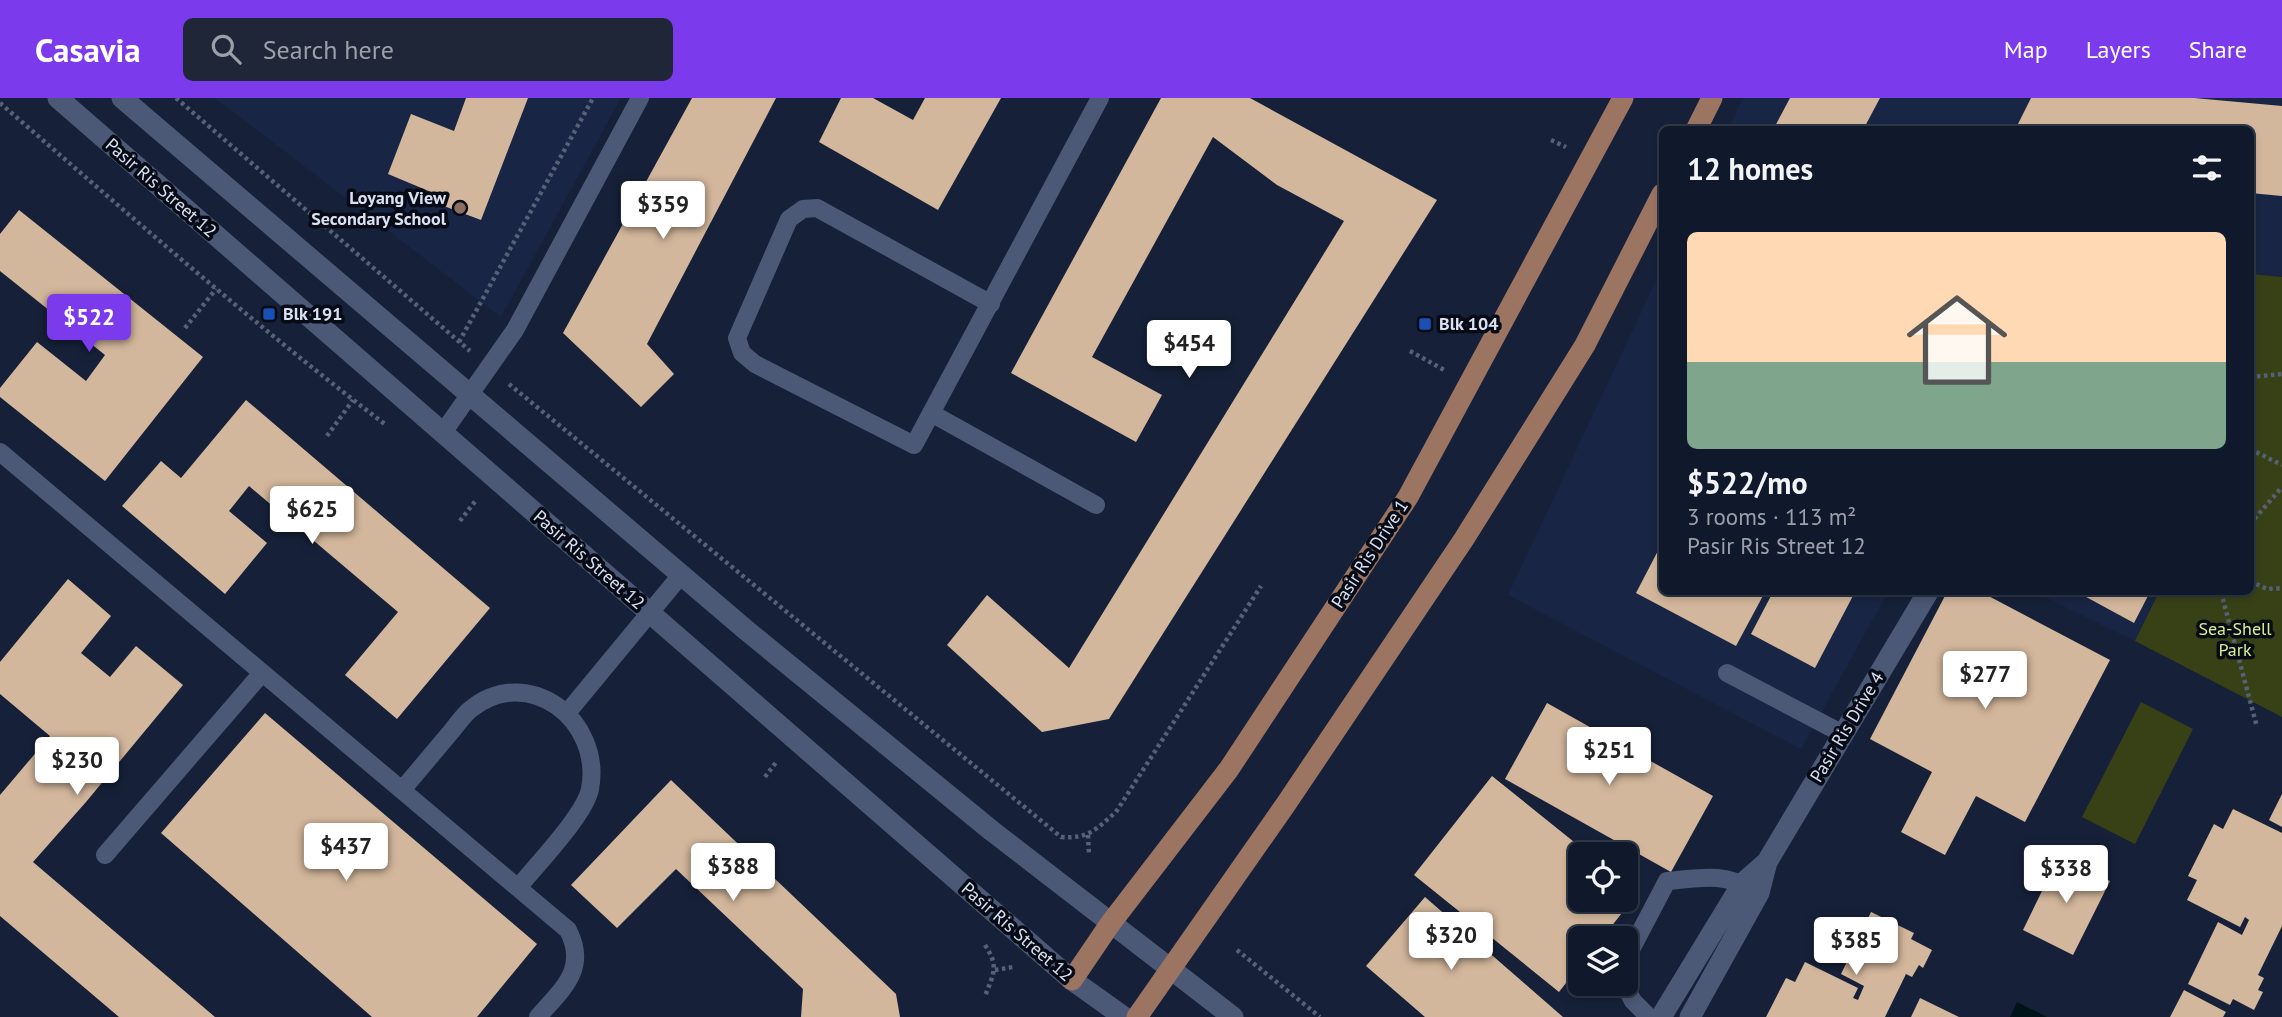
<!DOCTYPE html>
<html lang="en">
<head>
<meta charset="utf-8">
<style>
  :root { --surface:#10192b; --page:#1e2637; --text:#f1f3f6; --muted:#9ca0a9; --line:#303847; --accent:#7c3aed }
  body { margin:0; font-family:"PT Sans",sans-serif; background:var(--page); color:var(--text); height:100vh; display:flex; flex-direction:column; font-size:26px; white-space:nowrap }
  * { box-sizing:border-box; margin:0 }
  p { font-size:23px; color:var(--muted) }
  .icon { flex:none; width:38px; height:38px; fill:none; stroke:currentColor; stroke-width:2; stroke-linecap:round; stroke-linejoin:round }
  .map { position:relative; flex:1; overflow:hidden }
  .drawer { position:absolute; left:1659px; top:28px; width:595px; height:469px; display:flex; flex-direction:column; background:var(--surface); border-radius:10px; box-shadow:0 4px 10px #0003,0 0 0 2px var(--line) }
  .drawer>* { flex:none }
  .buttons { position:absolute; left:1568px; top:744px; display:grid; gap:14px }
  .buttons a { display:grid; place-items:center; width:70px; height:70px; border-radius:10px; background:var(--surface); box-shadow:0 4px 10px #0003,0 0 0 2px var(--line); font-size:35px }
  .price { position:absolute; translate:-50% -60px; padding:0 16px; border-radius:7px; background:#fff; color:#222; font-size:23px; line-height:46px; filter:drop-shadow(0 2px 4px #0008) }
  .price::after { content:''; position:absolute; left:50%; top:42px; width:21px; height:16px; margin-left:-10px; background:inherit; clip-path:polygon(0 0,100% 0,50% 100%) }
  .price.current { background:var(--accent); color:#fff }
  ul { padding:0; list-style:none }
  li { display:grid; align-content:center; gap:14px; height:371px; padding:0 28px }
  li span { display:grid; place-items:center; height:217px; border-radius:10px; color:#555 }
  li>.icon { margin-inline-start:auto }
  span .icon { width:126px; height:126px; fill:#fffc; stroke-width:1 }
  li b { font-size:30px }
  h2 { display:flex; justify-content:space-between; align-items:center; height:84px; padding:0 28px; font-size:30px }
  header { display:flex; align-items:center; gap:42px; box-sizing:border-box; height:98px; padding:0 35px; background:var(--accent); color:#fff }
  header strong { font-size:33px }
  nav { display:flex; gap:38px; margin-inline-start:auto; font-size:24px }
  .search { width:490px; height:63px; background:var(--page); display:flex; align-items:center; gap:18px; box-sizing:border-box; padding:0 24px; border-radius:10px; color:var(--muted); font-size:26px }
  .map>svg:first-child { display:block }
  .built { fill:#192544 }
  .green { fill:#384116 }
  .water { fill:#001319 }
  .building { fill:#d3b79c }
  .lines { fill:none; stroke-linecap:round; stroke-linejoin:round }
  .path { stroke:#566076; stroke-width:4.5; stroke-dasharray:3.5 3.5; stroke-linecap:butt }
  .service { stroke:#4c5976; stroke-width:18 }
  .minor { stroke:#4c5976; stroke-width:21 }
  .tertiary { stroke:#4c5976; stroke-width:21 }
  .primary { stroke:#9c7462; stroke-width:21 }
  .education-dot { fill:#8d6e63; stroke:#070b16; stroke-width:2.5 }
  .transit-dot { fill:#1a4fb4; stroke:#070b16; stroke-width:2.5 }
  .labels { text-anchor:middle; stroke-width:7; stroke-linejoin:round; paint-order:stroke }
  .street-label { font-size:18px; fill:#d9e1f2; stroke:#070b16 }
  .poi-label { font-size:18px; font-weight:bold; fill:#d9e1f2; stroke:#070b16; text-anchor:start }
  .park-label { font-size:18px; fill:#d8ef93; stroke:#070b16 }
</style>
</head>
<body>
<header>
<strong>Casavia</strong>
<div class="search"><svg class="icon" aria-label="search" viewBox="0 0 24 24"><circle cx="10" cy="10" r="6"/><path d="M15 15l6 6"/></svg>Search here</div>
<nav><a>Map</a><a>Layers</a><a>Share</a></nav>
</header>
<div class="map">
<svg width="2282" height="919" viewBox="0 0 2282 919">
  <rect width="100%" height="100%" fill="#162139"/>
  <!-- built -->
  <path class="built" d="M 215,0 L 621,0 L 501,219 Z
    M 1743,0 L 2282,0 L 2282,179 L 2251,176 L 2250,32 L 1728,32 Z
    M 1662,170 L 1662,494 L 1888,494 L 1801,651 L 1508,497 Z
    M 2034,494 L 2159,494 L 2135,543 Z"/>
  <!-- green -->
  <path class="green" d="M 2251,176 L 2282,179 L 2282,619 L 2135,543 L 2159,494 L 2250,494 Z
    M 2141,604 L 2193,631 L 2135,746 L 2082,719 Z"/>
  <!-- water -->
  <path class="water" d="M 2017,904 L 2047,919 L 2010,919 Z"/>
  <!-- building -->
  <path class="building" d="M 466,0 L 528,0 L 481,122 L 428,102 L 431,94 L 388,76 L 411,16 L 454,33 Z
    M 692,0 L 776,0 L 647,246 L 674,276 L 641,309 L 563,235 Z
    M 841,0 L 873,0 L 913,22 L 925,0 L 1001,0 L 938,112 L 819,44 Z
    M 1161,0 L 1250,0 L 1437,102 L 1109,621 L 1042,634 L 947,547 L 987,497 L 1069,570 L 1344,123 L 1277,87 L 1213,39 L 1092,259 L 1162,297 L 1136,344 L 1011,275 Z
    M 1790,0 L 1880,0 L 1863,32 L 1773,32 Z
    M 2031,0 L 2194,0 L 2282,8 L 2282,98 L 2250,95 L 2250,32 L 2015,32 Z
    M 19,112 L 203,259 L 105,383 L 0,299 L 0,290 L 37,244 L 86,283 L 105,257 L 0,173 L 0,136 Z
    M 246,302 L 490,510 L 397,621 L 345,577 L 398,514 L 249,388 L 229,413 L 267,445 L 225,496 L 122,408 L 161,363 L 181,380 Z
    M 1662,445 L 1662,494 L 1765,494 L 1736,548 L 1636,495 Z
    M 68,481 L 111,518 L 81,555 L 110,579 L 136,548 L 183,587 L 86,704 L 33,764 L 215,919 L 119,919 L 0,818 L 0,697 L 50,638 L 0,596 L 0,564 Z
    M 1773,494 L 1855,494 L 1815,570 L 1751,536 Z
    M 1947,494 L 1981,494 L 2110,562 L 2025,724 L 1976,698 L 1945,757 L 1901,734 L 1932,674 L 1870,641 Z
    M 2077,494 L 2150,494 L 2134,525 Z
    M 1547,605 L 1713,698 L 1671,774 L 1505,681 Z
    M 265,615 L 537,846 L 477,919 L 372,919 L 161,735 Z
    M 1492,678 L 1589,756 L 1580,756 L 1580,802 L 1626,802 L 1626,785 L 1638,795 L 1602,840 L 1580,840 L 1580,867 L 1559,894 L 1414,777 Z
    M 671,682 L 896,896 L 900,919 L 801,919 L 803,891 L 676,771 L 617,830 L 571,787 Z
    M 2282,696 L 2282,729 L 2269,722 Z
    M 2233,711 L 2282,735 L 2282,828 L 2258,877 L 2264,880 L 2258,892 L 2263,894 L 2254,912 L 2233,901 L 2230,907 L 2188,886 L 2218,824 L 2242,837 L 2249,822 L 2245,819 L 2240,829 L 2187,802 L 2197,782 L 2188,778 L 2214,726 L 2223,731 Z
    M 2059,758 L 2110,783 L 2073,857 L 2023,832 Z
    M 1425,799 L 1563,919 L 1425,919 L 1366,868 Z
    M 1871,814 L 1914,835 L 1911,841 L 1932,852 L 1923,870 L 1919,867 L 1912,879 L 1906,876 L 1885,919 L 1766,919 L 1786,880 L 1795,884 L 1805,864 L 1858,890 L 1853,900 L 1858,902 L 1864,888 L 1841,876 Z
    M 2184,892 L 2226,914 L 2223,919 L 2170,919 Z
    M 1920,900 L 1959,919 L 1911,919 Z"/>
  <g class="lines">
    <!-- path -->
    <path class="path" d="M 176,0 L 470,253
      M 0,5 C 127,115 253,226 386,327
      M 1551,42 L 1566,49
      M 185,230 L 216,191
      M 459,244 L 593,0
      M 1410,253 L 1446,273
      M 2250,279 L 2282,276
      M 509,286 L 1061,739 C 1089,741 1096,731 1116,714 L 1261,488
      M 327,338 L 353,302
      M 2250,351 L 2282,367
      M 460,423 L 476,402
      M 2250,426 L 2282,389
      M 2250,483 L 2267,491 L 2282,490
      M 2221,494 L 2257,629
      M 765,679 L 777,663
      M 1088,737 L 1089,757
      M 985,847 C 999,868 994,875 985,898
      M 1237,852 L 1320,919
      M 995,872 L 1013,869"/>
    <!-- service -->
    <path class="service" d="M 991,206 L 817,110 L 803,111 L 789,121 L 737,240 L 742,255 L 755,266 L 914,347 L 1100,0
      M 931,315 L 1096,407
      M 442,336 L 515,232 L 640,0
      M 0,354 L 568,832 C 588,871 563,890 538,919
      M 1727,575 L 1843,636
      M 567,615 L 681,477
      M 402,692 C 418,673 434,654 450,635 C 457,627 463,617 471,611 C 528,565 603,622 590,691 C 585,717 536,767 518,790
      M 105,757 L 262,575
      M 1626,861 L 1667,783 C 1702,780 1722,774 1753,792
      M 1624,886 L 1633,903 L 1649,919"/>
    <!-- minor -->
    <path class="minor" d="M 1661,919 L 1742,786 L 1767,764 L 1928,494
      M 1690,919 L 1759,795 L 1767,764"/>
    <!-- tertiary -->
    <path class="tertiary" d="M 58,0 L 1072,882 L 1124,919
      M 122,0 L 746,532 L 992,733 L 1233,919"/>
    <!-- primary -->
    <path class="primary" d="M 1696,32 L 1712,0
      M 1072,882 L 1110,826 L 1229,671 L 1408,399 L 1623,0
      M 1137,919 L 1286,706 L 1464,441 L 1585,247 L 1662,96"/>
  </g>
  <!-- markers -->
  <circle class="education-dot" cx="460" cy="110" r="7"/>
  <g class="transit-dot">
    <rect x="262" y="209" width="14" height="14" rx="3.5"/>
    <rect x="1418" y="219" width="14" height="14" rx="3.5"/>
  </g>
  <g class="labels">
    <!-- street labels -->
    <g class="street-label">
      <text transform="translate(161 90) rotate(41)" y="6">Pasir Ris Street 12</text>
      <text transform="translate(1370 456) rotate(-57)" y="6">Pasir Ris Drive 1</text>
      <text transform="translate(589 462) rotate(41)" y="6">Pasir Ris Street 12</text>
      <text transform="translate(1847 629) rotate(-59)" y="6">Pasir Ris Drive 4</text>
      <text transform="translate(1017 834) rotate(41)" y="6">Pasir Ris Street 12</text>
    </g>
    <!-- poi labels -->
    <g class="poi-label">
      <text x="446" y="106" text-anchor="end">Loyang View<tspan x="446" dy="21">Secondary School</tspan></text>
      <text x="283" y="222">Blk 191</text>
      <text x="1439" y="232">Blk 104</text>
    </g>
    <!-- park labels -->
    <g class="park-label">
      <text x="2235" y="537">Sea-Shell<tspan x="2235" dy="21">Park</tspan></text>
    </g>
  </g>
</svg>
<div class="buttons">
<a><svg class="icon" aria-label="locate" viewBox="0 0 24 24"><circle cx="12" cy="12" r="6"/><path d="M12 2v4M12 18v4M2 12h4M18 12h4"/></svg></a>
<a><svg class="icon" aria-label="layers" viewBox="0 0 24 24"><path d="M12 4l9 5-9 5-9-5zM3 14l9 5 9-5"/></svg></a>
</div>
<b class="price" style="left:663px;top:143px">$359</b>
<b class="price current" style="left:89px;top:256px">$522</b>
<b class="price" style="left:1189px;top:282px">$454</b>
<b class="price" style="left:312px;top:448px">$625</b>
<b class="price" style="left:1985px;top:613px">$277</b>
<b class="price" style="left:1609px;top:689px">$251</b>
<b class="price" style="left:77px;top:699px">$230</b>
<b class="price" style="left:346px;top:785px">$437</b>
<b class="price" style="left:733px;top:805px">$388</b>
<b class="price" style="left:2066px;top:807px">$338</b>
<b class="price" style="left:1451px;top:874px">$320</b>
<b class="price" style="left:1856px;top:879px">$385</b>
<section class="drawer">
<h2>12 homes<svg class="icon" aria-label="filters" viewBox="0 0 24 24"><path d="M4 7h16M4 17h16"/><circle cx="9" cy="7" r="2"/><circle cx="15" cy="17" r="2"/></svg></h2>
<ul>
<li><span style="background:linear-gradient(#ffd9b3 60%,#7fa58c 0)"><svg class="icon" aria-label="home" viewBox="0 0 24 24"><path d="M3 11l9-7 9 7M6 9v11h12V9"/></svg></span><div><b>$522/mo</b><p>3 rooms · 113 m²</p><p>Pasir Ris Street 12</p></div></li>
</ul>
</section>
</div>
</body>
</html>
